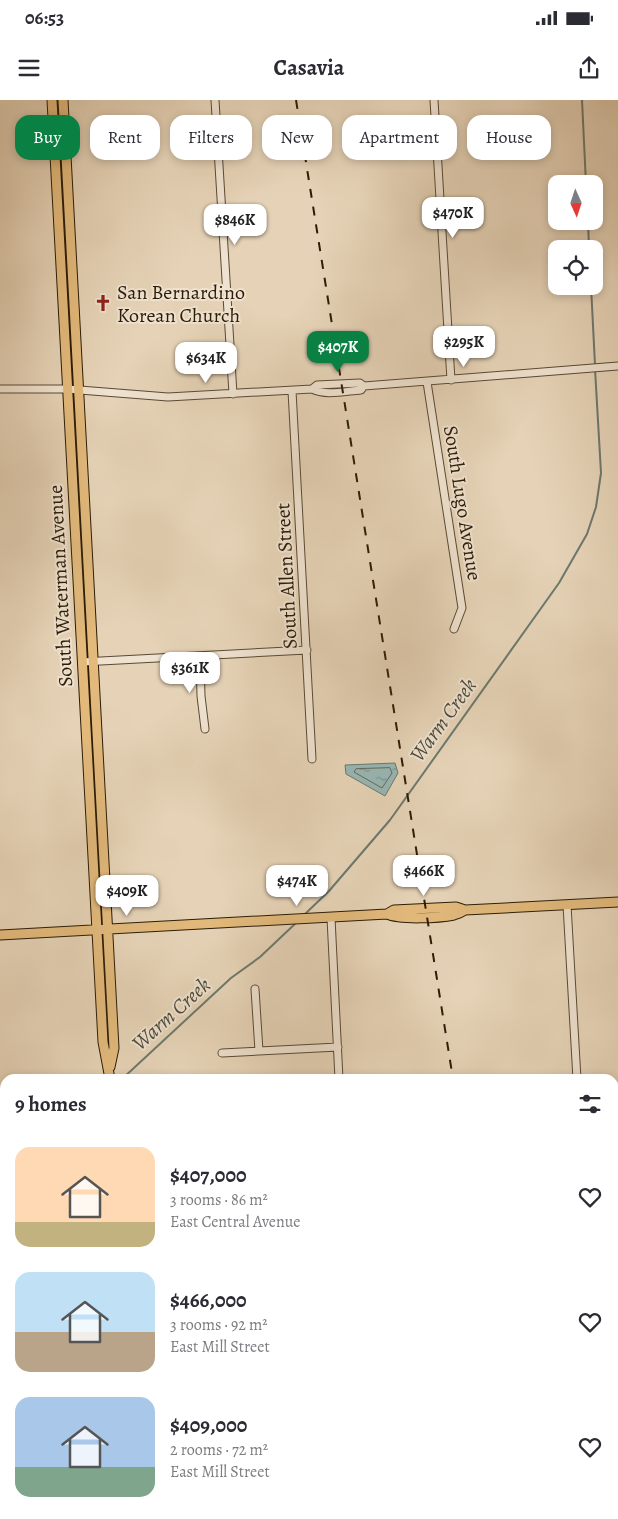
<!DOCTYPE html>
<html lang="en">
<head>
<meta charset="utf-8">
<style>
  :root { --surface:#fff; --page:#f2f2f3; --text:#2b2b33; --muted:#7c7c81; --accent:#0b8043 }
  body { margin:0; font-family:Alegreya,serif; background:var(--page); color:var(--text); height:100vh; display:flex; flex-direction:column; font-size:19px; white-space:nowrap }
  * { box-sizing:border-box; margin:0 }
  p { font-size:16px; color:var(--muted) }
  .icon { flex:none; width:28px; height:28px; fill:none; stroke:currentColor; stroke-width:2; stroke-linecap:round; stroke-linejoin:round }
  .map { position:relative; flex:1; overflow:hidden }
  .drawer { position:absolute; left:0px; top:974px; width:619px; height:446px; display:flex; flex-direction:column; background:var(--surface); border-radius:15px 15px 0 0; box-shadow:0 2px 8px #0003 }
  .drawer>* { flex:none }
  .top-card { position:absolute; left:15px; top:15px; width:589px; height:45px; display:flex; gap:10px }
  .needle { width:32px; rotate:177deg }
  .fabs { position:absolute; left:548px; top:75px; display:grid; gap:10px }
  .fabs a { display:grid; place-items:center; width:55px; height:55px; border-radius:10px; background:var(--surface); box-shadow:0 2px 8px #0003; font-size:25px }
  .price { position:absolute; translate:-50% -42px; padding:0 11px; border-radius:10px; background:#fff; color:#222; font-size:16px; line-height:32px; filter:drop-shadow(0 1px 2px #0008) }
  .price::after { content:''; position:absolute; left:50%; top:30px; width:15px; height:11px; margin-left:-8px; background:inherit; clip-path:polygon(0 0,100% 0,50% 100%) }
  .price.on { background:var(--accent); color:#fff }
  ul { padding:0; list-style:none }
  li { display:flex; align-items:center; gap:15px; height:125px; padding:0 15px }
  li span { display:grid; place-items:center; flex:none; width:140px; height:100px; border-radius:15px; color:#555 }
  li>.icon { margin-inline-start:auto }
  span .icon { width:60px; height:60px; fill:#fffc; stroke-width:1 }
  li b { font-size:21px }
  h2 { display:flex; justify-content:space-between; align-items:center; height:60px; padding:0 15px; font-size:21px }
  .tag { padding:0 18px; border-radius:15px; background:var(--surface); box-shadow:0 2px 8px #0003; font-size:18px; line-height:45px }
  .tag.on { background:var(--accent); color:#fff }
  .status { display:flex; justify-content:space-between; align-items:center; height:35px; padding:0 25px; background:var(--surface); direction:ltr }
  .status svg { height:14px; fill:currentColor }
  header { display:flex; justify-content:space-between; align-items:center; height:65px; padding:0 15px; background:var(--surface); font-size:22px; font-weight:700 }
  .map>svg:first-child { display:block }
  .water { fill:url(#water-ripples); stroke:#6c796f }
  .lines { fill:none; stroke-linecap:round; stroke-linejoin:round }
  .shore { stroke:#616a5e; stroke-width:1 }
  .stream { stroke:#6c796f; stroke-width:2 }
  .minor-casing { stroke:#5a4a33; stroke-width:9 }
  .major-casing { stroke:#2b1c07; stroke-width:11 }
  .minor { stroke:#efe2d0; stroke-width:7 }
  .major { stroke:#e3ba7c; stroke-width:9 }
  .rail { stroke:#2b1c07; stroke-width:2; stroke-dasharray:9 9; stroke-linecap:butt }
  .labels { text-anchor:middle; stroke-width:4; stroke-linejoin:round; paint-order:stroke }
  .poi-label { font-size:20px; fill:#2b1c07; stroke:#efe2d0; text-anchor:start }
  .street-label { font-size:20px; fill:#2b1c07; stroke:#efe2d0 }
  .water-label { font-size:21px; font-style:italic; fill:#4b4a3b; stroke:#efe2d0 }
</style>
</head>
<body>
<div class="status"><b>06:53</b><svg viewBox="0 0 49 12"><path d="M0 12V9h3v3zM5 12V6h3v6zM10 12V3h3v9zM15 12V0h3v12zM26 1h20v11H26zM47 4h2v5h-2z"/></svg></div>
<header><svg class="icon" aria-label="menu" viewBox="0 0 24 24"><path d="M4 6h16M4 12h16M4 18h16"/></svg>Casavia<svg class="icon" aria-label="share" viewBox="0 0 24 24"><path d="M12 15V3M7 8l5-5 5 5M5 13v7h14v-7"/></svg></header>
<div class="map">
<svg width="618" height="1419" viewBox="0 0 618 1419">
  <defs>
    <pattern id="water-ripples" width="26" height="14" patternUnits="userSpaceOnUse" patternTransform="scale(1.25)"><rect width="26" height="14" fill="#97b7b4"/><path d="M2 4q2-2 4 0t4 0M15 11q2-2 4 0t4 0" fill="none" stroke="#7b9490"/></pattern>
  </defs>
  <rect width="100%" height="100%" fill="#e6d3b7"/>
  <filter id="stains"><feTurbulence type="fractalNoise" baseFrequency=".004" numOctaves="4"/><feColorMatrix values="0 0 0 0 .2 0 0 0 0 .09 0 0 0 0 .02 0 0 0 .5 -.17"/></filter>
  <radialGradient id="worn" r=".72"><stop offset=".6" stop-color="#630" stop-opacity="0"/><stop offset="1" stop-color="#630" stop-opacity=".3"/></radialGradient>
  <!-- water -->
  <path class="water" d="M 395,663 L 398,673 L 385,696 L 346,674 L 345,665 Z"/>
  <g class="lines">
    <!-- shore -->
    <path class="shore" d="M 390,668 L 392,673 L 382,688 L 354,672 L 356,669 Z"/>
    <!-- stream -->
    <path class="stream" d="M 582,0 L 586,84
      M 588,121 L 589,149
      M 591,186 L 595,265
      M 304,815 L 329,791 L 390,720 L 559,483 L 587,434 L 596,407 L 601,373 L 595,269
      M 122,979 L 231,878 L 260,857 L 297,822
      M 0,1090 L 5,1086"/>
    <!-- minor casing -->
    <g class="minor-casing">
      <path id="minor" d="M 215,0 L 233,294
        M 434,0 L 451,280
        M 427,282 L 462,508 L 454,529
        M 0,289 L 67,289 L 168,297 L 312,289 C 325,296 346,291 361,290 L 364,286
        M 312,289 L 317,285 L 360,283 L 364,286 L 618,266
        M 292,291 L 312,659
        M 200,557 L 201,596 L 205,629
        M 82,562 L 307,550
        M 567,805 L 577,979
        M 331,818 L 339,979
        M 255,889 L 259,951
        M 222,953 L 338,947
        M 614,1231 L 618,1231
        M 363,1415 L 363,1419
        M 596,1415 L 596,1419
        M 604,1415 L 604,1419"/>
    </g>
    <!-- major casing -->
    <g class="major-casing">
      <path id="major" d="M 52,0 L 103,942 L 110,979
        M 63,0 L 114,948 L 110,967
        M 387,814 L 394,810 L 456,807 L 465,810 L 618,802
        M 0,835 L 387,814 C 400,820 439,818 454,815 C 458,814 462,812 465,810
        M 134,1415 L 134,1419"/>
    </g>
    <!-- minor -->
    <use href="#minor" class="minor"/>
    <!-- major -->
    <use href="#major" class="major"/>
    <!-- rail -->
    <path class="rail" d="M 296,0 L 453,979
      M 614,1413 L 618,1417"/>
  </g>
  <!-- icons -->
  <defs>
    <g id="church-bare" transform="scale(1.35)"><path d="M-1.2-6h2.4v3.5h3.3v2.4h-3.3V6h-2.4V-.1h-3.3v-2.4h3.3Z" fill="#8f2418" stroke="#efe2d0" stroke-width="2.5" paint-order="stroke"/></g>
  </defs>
  <g fill-rule="evenodd">
    <use href="#church-bare" x="103" y="203"/>
  </g>
  <g class="labels">
    <!-- poi labels -->
    <g class="poi-label">
      <text x="117" y="199">San Bernardino<tspan x="117" dy="23">Korean Church</tspan></text>
    </g>
    <!-- street labels -->
    <g class="street-label">
      <text transform="translate(463 403) rotate(81)" y="7">South Lugo Avenue</text>
      <text transform="translate(286 476) rotate(-93)" y="7">South Allen Street</text>
      <text transform="translate(60 486) rotate(-93)" y="7">South Waterman Avenue</text>
    </g>
    <!-- water labels -->
    <g class="water-label">
      <text transform="translate(443 620) rotate(-54)" y="7">Warm Creek</text>
      <text transform="translate(171 914) rotate(-42)" y="7">Warm Creek</text>
    </g>
  </g>
  <rect width="100%" height="100%" filter="url(#stains)"/>
  <rect width="100%" height="100%" fill="url(#worn)"/>
</svg>
<div class="fabs">
<a><svg class="needle" viewBox="-14 -14 28 28"><path d="M0-13l5 13h-10z" fill="#e53935"/><path d="M0 13l5-13h-10z" fill="#7c7c81"/></svg></a>
<a><svg class="icon" aria-label="locate" viewBox="0 0 24 24"><circle cx="12" cy="12" r="6"/><path d="M12 2v4M12 18v4M2 12h4M18 12h4"/></svg></a>
</div>
<b class="price" style="left:453px;top:139px">$470K</b>
<b class="price" style="left:235px;top:146px">$846K</b>
<b class="price" style="left:464px;top:268px">$295K</b>
<b class="price on" style="left:338px;top:273px">$407K</b>
<b class="price" style="left:206px;top:284px">$634K</b>
<b class="price" style="left:190px;top:594px">$361K</b>
<b class="price" style="left:424px;top:797px">$466K</b>
<b class="price" style="left:297px;top:807px">$474K</b>
<b class="price" style="left:127px;top:817px">$409K</b>
<div class="top-card">
<a class="tag on">Buy</a>
<a class="tag">Rent</a>
<a class="tag">Filters</a>
<a class="tag">New</a>
<a class="tag">Apartment</a>
<a class="tag">House</a>
</div>
<section class="drawer">
<h2>9 homes<svg class="icon" aria-label="filters" viewBox="0 0 24 24"><path d="M4 7h16M4 17h16"/><circle cx="9" cy="7" r="2"/><circle cx="15" cy="17" r="2"/></svg></h2>
<ul>
<li><span style="background:linear-gradient(#ffd9b3 75%,#c2b280 0)"><svg class="icon" aria-label="home" viewBox="0 0 24 24"><path d="M3 11l9-7 9 7M6 9v11h12V9"/></svg></span><div><b>$407,000</b><p>3 rooms · 86 m²</p><p>East Central Avenue</p></div><svg class="icon" aria-label="heart" viewBox="0 0 24 24"><path d="M12 20l-8-8c-3-5 5-10 8-4 3-6 11-1 8 4z"/></svg></li>
<li><span style="background:linear-gradient(#bfe0f5 60%,#b9a48a 0)"><svg class="icon" aria-label="home" viewBox="0 0 24 24"><path d="M3 11l9-7 9 7M6 9v11h12V9"/></svg></span><div><b>$466,000</b><p>3 rooms · 92 m²</p><p>East Mill Street</p></div><svg class="icon" aria-label="heart" viewBox="0 0 24 24"><path d="M12 20l-8-8c-3-5 5-10 8-4 3-6 11-1 8 4z"/></svg></li>
<li><span style="background:linear-gradient(#a9c7e8 70%,#7fa58c 0)"><svg class="icon" aria-label="home" viewBox="0 0 24 24"><path d="M3 11l9-7 9 7M6 9v11h12V9"/></svg></span><div><b>$409,000</b><p>2 rooms · 72 m²</p><p>East Mill Street</p></div><svg class="icon" aria-label="heart" viewBox="0 0 24 24"><path d="M12 20l-8-8c-3-5 5-10 8-4 3-6 11-1 8 4z"/></svg></li>
</ul>
</section>
</div>
</body>
</html>
